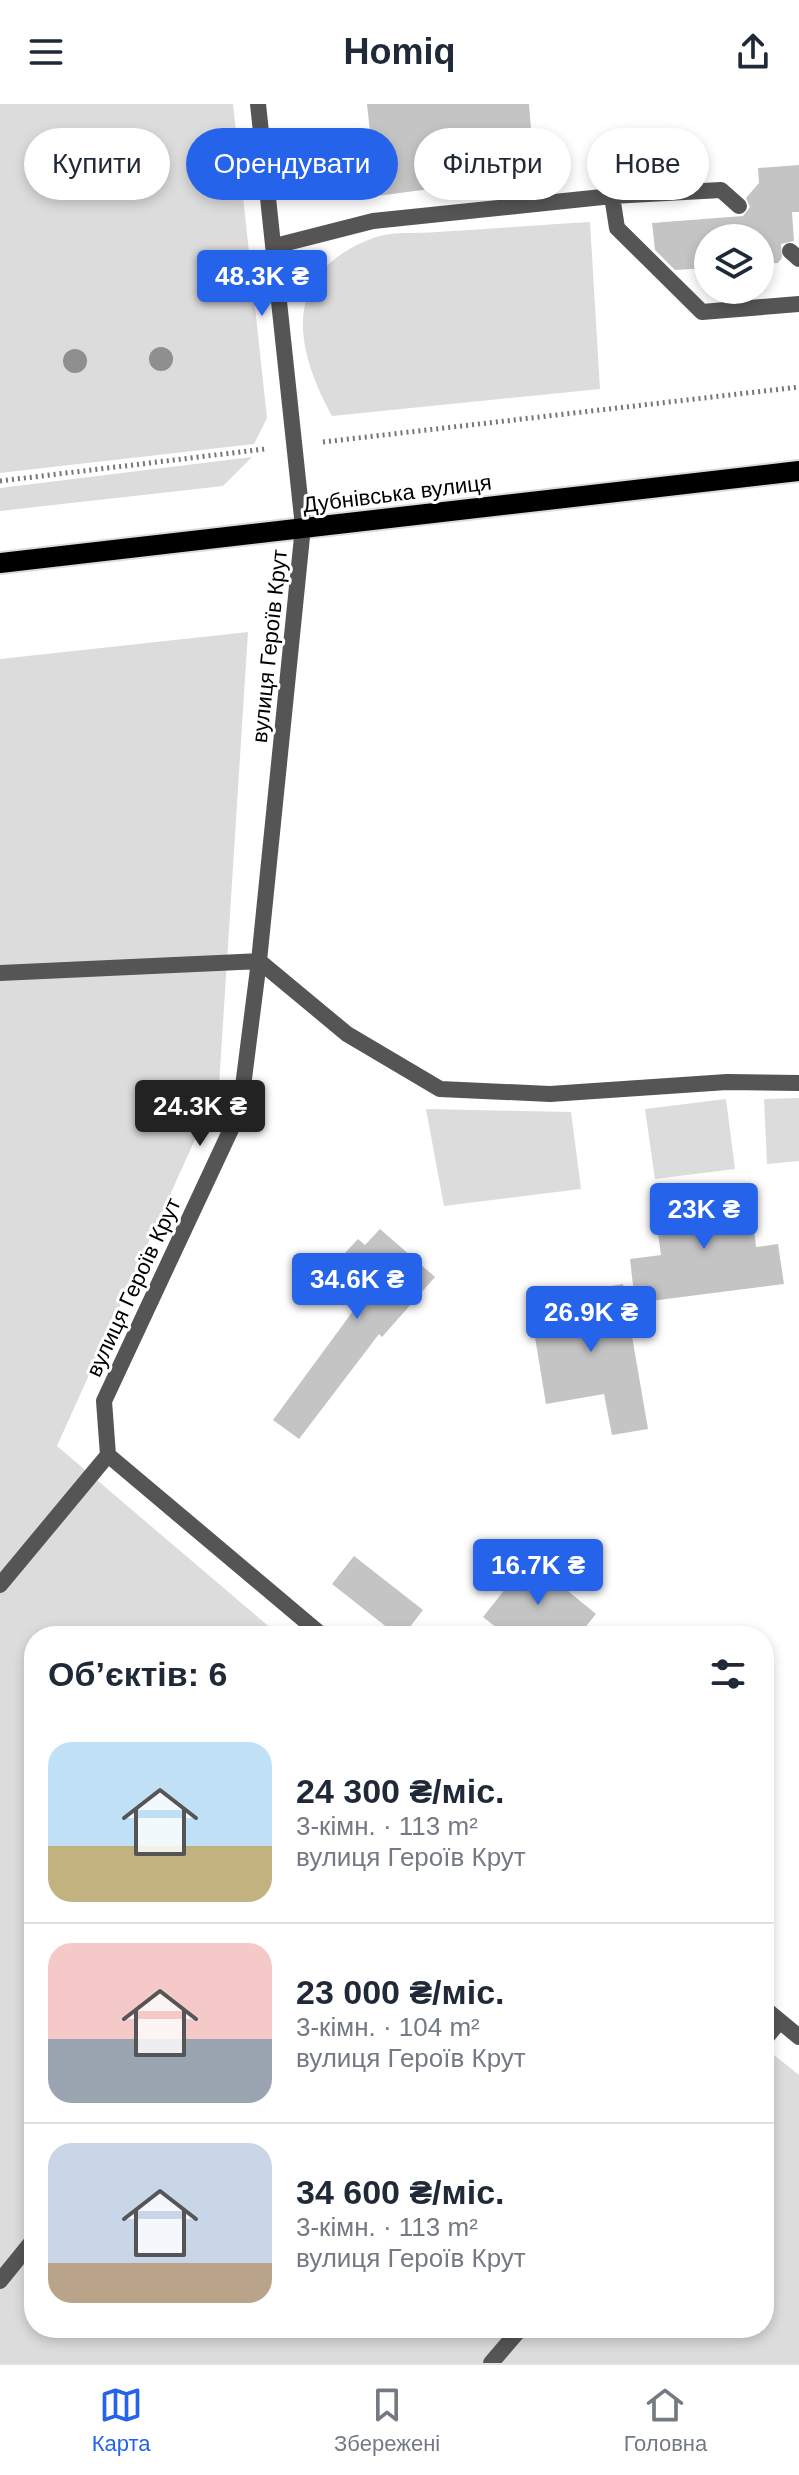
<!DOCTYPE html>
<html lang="uk">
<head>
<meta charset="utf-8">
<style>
  :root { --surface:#fff; --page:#f2f2f3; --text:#1f2937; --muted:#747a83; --line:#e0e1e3; --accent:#2563eb }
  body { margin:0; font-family:Arial,sans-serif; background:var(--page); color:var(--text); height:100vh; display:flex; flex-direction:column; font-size:30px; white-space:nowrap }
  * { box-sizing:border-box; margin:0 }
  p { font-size:26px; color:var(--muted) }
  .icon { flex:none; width:44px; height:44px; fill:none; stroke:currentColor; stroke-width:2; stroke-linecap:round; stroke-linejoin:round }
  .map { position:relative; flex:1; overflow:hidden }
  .drawer { position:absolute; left:24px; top:1522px; width:750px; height:712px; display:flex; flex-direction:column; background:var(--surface); border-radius:32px; box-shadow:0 4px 12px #0003 }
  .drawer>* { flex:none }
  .guide { position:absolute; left:24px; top:24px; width:752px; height:72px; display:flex; gap:16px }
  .fabs { position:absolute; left:694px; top:120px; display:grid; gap:16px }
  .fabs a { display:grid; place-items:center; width:80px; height:80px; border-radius:50%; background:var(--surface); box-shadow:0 4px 12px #0003; font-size:40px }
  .price { position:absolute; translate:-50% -68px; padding:0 18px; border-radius:8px; background:var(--accent); color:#fff; font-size:26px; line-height:52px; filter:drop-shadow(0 2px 4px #0008) }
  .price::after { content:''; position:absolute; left:50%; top:48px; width:24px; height:18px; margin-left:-12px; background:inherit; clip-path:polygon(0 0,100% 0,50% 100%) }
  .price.on { background:#222; color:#fff }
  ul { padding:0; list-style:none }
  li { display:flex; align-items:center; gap:24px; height:200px; padding:0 24px }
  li+li { border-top:2px solid var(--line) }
  li span { display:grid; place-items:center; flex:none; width:224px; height:160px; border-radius:24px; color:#555 }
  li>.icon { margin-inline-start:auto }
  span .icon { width:96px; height:96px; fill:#fffc; stroke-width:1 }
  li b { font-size:34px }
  h2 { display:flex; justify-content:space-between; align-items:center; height:96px; padding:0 24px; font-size:34px }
  .chip { padding:0 28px; border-radius:36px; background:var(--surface); box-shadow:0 4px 12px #0003; font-size:28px; line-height:72px }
  .chip.on { background:var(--accent); color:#fff }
  header { display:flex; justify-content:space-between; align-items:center; height:104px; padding:0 24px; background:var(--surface); font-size:36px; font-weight:800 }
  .dock { display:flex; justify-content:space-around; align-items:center; height:112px; border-top:2px solid var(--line); background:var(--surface); font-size:22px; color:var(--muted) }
  .dock a { display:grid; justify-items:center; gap:4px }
  .dock .on { color:var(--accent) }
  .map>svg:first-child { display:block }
  .green { fill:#dcdcdc }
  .building { fill:#c4c4c4 }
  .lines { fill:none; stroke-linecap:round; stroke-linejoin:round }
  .primary-casing { stroke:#dbdbdb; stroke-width:24 }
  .path { stroke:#777; stroke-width:5; stroke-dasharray:2 4; stroke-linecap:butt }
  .lane { stroke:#555; stroke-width:16 }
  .street { stroke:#555; stroke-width:16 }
  .primary { stroke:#000; stroke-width:20 }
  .tree { fill:#8f8f8f }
  .labels { text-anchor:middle; stroke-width:6; stroke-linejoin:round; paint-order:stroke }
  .street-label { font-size:22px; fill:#000; stroke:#fff }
</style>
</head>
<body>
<header><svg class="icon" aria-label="menu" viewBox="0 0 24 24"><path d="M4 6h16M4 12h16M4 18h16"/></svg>Homiq<svg class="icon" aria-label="share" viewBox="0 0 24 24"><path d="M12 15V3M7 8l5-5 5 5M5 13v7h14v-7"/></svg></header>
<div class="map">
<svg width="799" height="2259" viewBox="0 0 799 2259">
  <rect width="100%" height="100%" fill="#fff"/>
  <!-- green -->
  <path class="green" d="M 0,0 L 233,0 L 267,314 L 254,340 L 0,369 Z
    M 590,118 L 600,285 L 332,312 C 292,239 282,167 376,133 C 394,127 418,130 437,128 C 488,125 539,121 590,118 Z
    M 252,353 L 223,382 L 0,407 L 0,384 Z
    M 248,528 L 219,982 L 57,1342 L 280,1532 L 34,1532 L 34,2224 L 764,2224 L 764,1943 L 799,1971 L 799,2259 L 0,2259 L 0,555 Z
    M 799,994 L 799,1057 L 767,1060 L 764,995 Z
    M 726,995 L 735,1065 L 655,1075 L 645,1005 Z
    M 426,1005 L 571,1008 L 581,1085 L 444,1102 Z"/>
  <!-- building -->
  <path class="building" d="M 367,0 L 529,0 L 534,63 L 428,72 L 430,85 L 377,92 Z
    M 799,61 L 799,108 L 792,108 L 794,137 L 781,140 L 782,154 L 778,159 L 760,160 L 760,134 L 708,134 L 708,164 L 675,166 L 655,146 L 652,119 L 743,112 L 750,103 L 746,94 L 759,79 L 758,64 Z
    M 719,1084 L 720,1093 L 735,1091 L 738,1119 L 753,1116 L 756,1143 L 778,1140 L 784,1180 L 635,1199 L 630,1155 L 661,1151 L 654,1101 L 669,1099 L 668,1091 Z
    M 380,1125 L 435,1173 L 382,1233 L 379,1230 L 299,1335 L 273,1316 L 353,1207 L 327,1184 L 341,1169 L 333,1162 L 358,1135 L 365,1141 Z
    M 623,1180 L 648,1325 L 612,1331 L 604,1290 L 546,1300 L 530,1203 L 553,1199 L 552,1192 Z
    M 354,1452 L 423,1506 L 403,1532 L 398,1532 L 332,1480 Z
    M 529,1455 L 596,1510 L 578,1532 L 507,1532 L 483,1513 Z"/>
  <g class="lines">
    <!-- primary casing -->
    <g class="primary-casing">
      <path id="primary" d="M 0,459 L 799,367"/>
    </g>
    <!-- path -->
    <path class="path" d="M 323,338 L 799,283
      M 0,377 L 265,345"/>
    <!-- lane -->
    <path class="lane" d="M 612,92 L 617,124 L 702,208 L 799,200
      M 275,142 L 373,117 L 612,92 L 721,86 L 739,102
      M 790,147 L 799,155"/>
    <!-- street -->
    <path class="street" d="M 258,0 L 303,423 L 259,857 L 240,1006 L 104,1297 L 108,1351 L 323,1532
      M 0,869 L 259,857 L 347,930 L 440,985 L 550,990 L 727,978 L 799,979
      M 0,1481 L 108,1351
      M 764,1904 L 799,1933
      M 764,1936 L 780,1917
      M 0,2177 L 34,2135
      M 491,2259 L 521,2224"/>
    <!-- primary -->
    <use href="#primary" class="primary"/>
  </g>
  <!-- trees -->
  <g class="tree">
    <circle cx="210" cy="46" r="12"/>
    <circle cx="161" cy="255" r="12"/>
    <circle cx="75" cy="257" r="12"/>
  </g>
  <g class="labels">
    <!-- street labels -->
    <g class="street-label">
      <text transform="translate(397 389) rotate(-7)" y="8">Дубнівська вулиця</text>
      <text transform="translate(269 542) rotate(-84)" y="8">вулиця Героїв Крут</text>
      <text transform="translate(133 1183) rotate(-65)" y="8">вулиця Героїв Крут</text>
    </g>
  </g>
</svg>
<div class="fabs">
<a><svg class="icon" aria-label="layers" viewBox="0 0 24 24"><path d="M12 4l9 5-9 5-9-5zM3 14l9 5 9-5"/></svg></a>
</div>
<b class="price" style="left:262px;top:214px">48.3K ₴</b>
<b class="price on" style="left:200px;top:1044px">24.3K ₴</b>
<b class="price" style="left:704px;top:1147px">23K ₴</b>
<b class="price" style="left:357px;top:1217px">34.6K ₴</b>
<b class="price" style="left:591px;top:1250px">26.9K ₴</b>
<b class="price" style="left:538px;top:1503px">16.7K ₴</b>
<div class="guide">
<a class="chip">Купити</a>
<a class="chip on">Орендувати</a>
<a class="chip">Фільтри</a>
<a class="chip">Нове</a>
</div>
<section class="drawer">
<h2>Об’єктів: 6<svg class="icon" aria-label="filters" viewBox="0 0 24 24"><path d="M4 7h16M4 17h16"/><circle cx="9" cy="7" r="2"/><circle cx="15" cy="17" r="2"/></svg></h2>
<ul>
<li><span style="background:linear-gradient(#bfe0f5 65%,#c2b280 0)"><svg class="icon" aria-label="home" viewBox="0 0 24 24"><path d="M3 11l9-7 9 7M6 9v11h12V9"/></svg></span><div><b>24 300 ₴/міс.</b><p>3-кімн. · 113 m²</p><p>вулиця Героїв Крут</p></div></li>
<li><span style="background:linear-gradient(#f6c9c9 60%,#9aa5b1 0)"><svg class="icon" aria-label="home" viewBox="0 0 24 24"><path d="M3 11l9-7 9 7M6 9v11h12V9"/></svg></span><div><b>23 000 ₴/міс.</b><p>3-кімн. · 104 m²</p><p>вулиця Героїв Крут</p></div></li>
<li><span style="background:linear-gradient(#c9d6e8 75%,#b9a48a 0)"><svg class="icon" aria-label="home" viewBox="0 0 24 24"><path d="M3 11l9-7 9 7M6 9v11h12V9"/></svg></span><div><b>34 600 ₴/міс.</b><p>3-кімн. · 113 m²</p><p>вулиця Героїв Крут</p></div></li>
</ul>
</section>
</div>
<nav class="dock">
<a class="on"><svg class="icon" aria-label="map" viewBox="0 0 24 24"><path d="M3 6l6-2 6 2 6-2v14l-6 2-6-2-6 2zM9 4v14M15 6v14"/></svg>Карта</a>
<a><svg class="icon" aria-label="saved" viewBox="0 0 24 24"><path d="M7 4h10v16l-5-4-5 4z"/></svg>Збережені</a>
<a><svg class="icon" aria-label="home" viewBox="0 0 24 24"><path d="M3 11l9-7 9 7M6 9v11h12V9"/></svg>Головна</a>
</nav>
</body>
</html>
